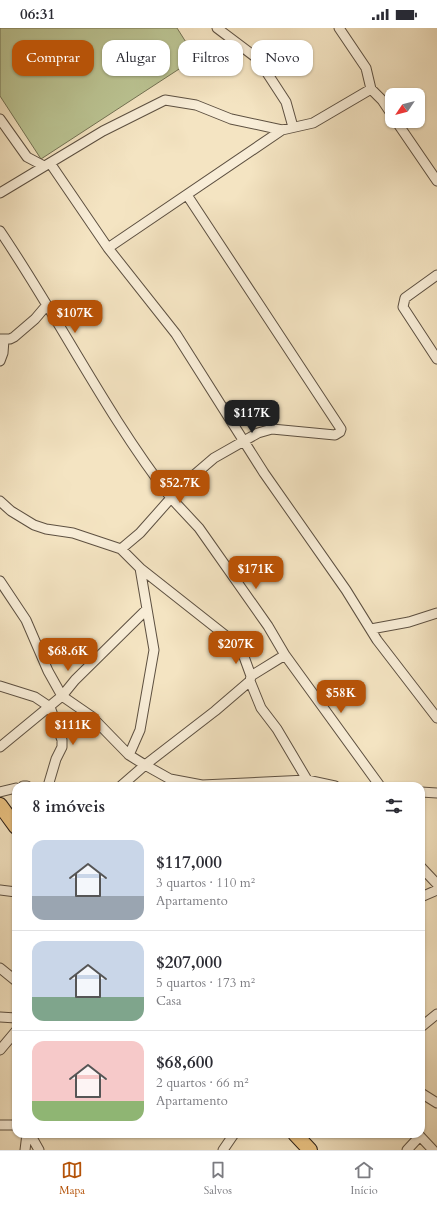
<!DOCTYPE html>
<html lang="pt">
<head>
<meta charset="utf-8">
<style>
  :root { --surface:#fff; --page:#f7f7f7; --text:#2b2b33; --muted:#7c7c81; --line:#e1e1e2; --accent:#b45309 }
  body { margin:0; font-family:Cardo,serif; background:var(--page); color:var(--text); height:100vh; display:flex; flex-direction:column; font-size:15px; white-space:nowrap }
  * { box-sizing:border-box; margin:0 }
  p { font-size:13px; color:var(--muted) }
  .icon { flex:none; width:22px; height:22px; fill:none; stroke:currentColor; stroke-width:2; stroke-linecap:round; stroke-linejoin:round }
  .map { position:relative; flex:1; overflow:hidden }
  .panel { position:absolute; left:12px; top:754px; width:413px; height:356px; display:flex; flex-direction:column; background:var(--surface); border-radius:12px; box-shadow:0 1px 3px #0004 }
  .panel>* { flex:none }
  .top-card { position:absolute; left:12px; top:12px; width:413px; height:36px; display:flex; gap:8px }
  .needle { width:26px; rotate:235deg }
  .tools { position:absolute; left:385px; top:60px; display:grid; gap:8px }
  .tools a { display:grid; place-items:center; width:40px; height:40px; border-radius:8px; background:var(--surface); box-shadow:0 1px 3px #0004; font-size:20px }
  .price { position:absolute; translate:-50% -34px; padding:0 9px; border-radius:8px; background:var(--accent); color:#fff; font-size:13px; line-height:26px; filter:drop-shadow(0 1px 2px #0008) }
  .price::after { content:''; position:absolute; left:50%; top:24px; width:12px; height:9px; margin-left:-6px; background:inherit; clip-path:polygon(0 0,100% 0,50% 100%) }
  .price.selected { background:#222; color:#fff }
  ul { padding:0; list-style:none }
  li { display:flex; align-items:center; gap:12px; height:100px; padding:0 20px }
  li+li { border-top:1px solid var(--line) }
  li span { display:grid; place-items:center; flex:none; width:112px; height:80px; border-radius:12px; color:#555 }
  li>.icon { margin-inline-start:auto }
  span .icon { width:48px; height:48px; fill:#fffc; stroke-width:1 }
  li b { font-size:17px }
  h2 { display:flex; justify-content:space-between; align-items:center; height:48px; padding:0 20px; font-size:17px }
  .chip { padding:0 14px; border-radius:12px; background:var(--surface); box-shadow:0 1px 3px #0004; font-size:14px; line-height:36px }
  .chip.selected { background:var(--accent); color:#fff }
  .status { display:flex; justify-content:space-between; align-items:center; height:28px; padding:0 20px; background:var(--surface); direction:ltr }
  .status svg { height:11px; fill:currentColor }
  .tabs { display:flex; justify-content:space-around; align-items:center; height:56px; border-top:1px solid var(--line); background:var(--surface); font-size:11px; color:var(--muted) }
  .tabs a { display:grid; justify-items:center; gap:2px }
  .tabs .selected { color:var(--accent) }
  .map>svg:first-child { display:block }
  .green { fill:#bbc493; stroke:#737254 }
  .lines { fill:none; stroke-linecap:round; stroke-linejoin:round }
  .minor-casing { stroke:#5d5041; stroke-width:11 }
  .primary-casing { stroke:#2b1f16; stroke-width:16 }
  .minor { stroke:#f8edd7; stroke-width:9 }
  .primary { stroke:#eac281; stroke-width:14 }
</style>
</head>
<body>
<div class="status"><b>06:31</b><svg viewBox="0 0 49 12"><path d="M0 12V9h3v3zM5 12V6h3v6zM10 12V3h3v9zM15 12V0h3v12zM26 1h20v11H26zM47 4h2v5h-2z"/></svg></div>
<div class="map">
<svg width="437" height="1122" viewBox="0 0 437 1122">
  <rect width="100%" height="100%" fill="#f4e4c2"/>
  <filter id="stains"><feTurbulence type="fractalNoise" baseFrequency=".005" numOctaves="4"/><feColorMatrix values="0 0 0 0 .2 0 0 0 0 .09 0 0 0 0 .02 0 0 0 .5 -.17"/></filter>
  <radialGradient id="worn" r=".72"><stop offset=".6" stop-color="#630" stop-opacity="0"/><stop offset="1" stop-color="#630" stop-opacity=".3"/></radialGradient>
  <!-- green -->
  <path class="green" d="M 0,0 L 177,0 L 196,30 L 41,131 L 0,68 Z"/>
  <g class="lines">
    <!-- minor casing -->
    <g class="minor-casing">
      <path id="minor" d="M 217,0 L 258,31 L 286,74 L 293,99
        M 339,0 L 366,40 L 371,61
        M 0,91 L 27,129 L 44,138
        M 396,93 L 437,153
        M 50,135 L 108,220 L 176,306 L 264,445 L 346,562 L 377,612 L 437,690
        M 0,165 L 103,103 L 165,72 L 196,77 L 231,91 L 282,102 L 313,95 L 371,61 L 382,72 L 392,87
        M 187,167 L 341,401 L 340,404 L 335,407 L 272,401 L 258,405 L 214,430 L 186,454 L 171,470 L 199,500 L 268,598 L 285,627 L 251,648
        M 0,203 C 59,290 106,386 171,470 L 140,505 L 121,521
        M 108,220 L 282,102
        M 437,247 L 405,270 L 403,279 L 437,331
        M 0,311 L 10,311 L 14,309 L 35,291 L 46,278
        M 0,333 L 3,325 L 4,312
        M 0,473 L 11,483 L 34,497 L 46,501 L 73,505 L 121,521 L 140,540 L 154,622 L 140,702 L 129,727 L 145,737 L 121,758
        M 140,540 L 230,611 L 243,626 L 251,648 L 250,653 L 261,680 L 277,701 L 309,755
        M 0,553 L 26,592 L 48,643 L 62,668 L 91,688 L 129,727
        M 371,601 L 409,594 L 437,585
        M 285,627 L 380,758
        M 250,653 L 215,683 L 145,737 L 170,751 L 202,757 L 307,752 L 335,758
        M 0,658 L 35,669 L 50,679 L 62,712 L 62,719 L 56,731 L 48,758
        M 0,719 L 62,668 L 75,652 L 146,582
        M 23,758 L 27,758
        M 0,764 L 16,760
        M 421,764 L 437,765
        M 421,839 L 437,856
        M 0,862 L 16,864
        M 421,869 L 437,862
        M 0,940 L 16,953
        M 0,989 L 16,990
        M 421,999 L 437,986
        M 0,1022 L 16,1003
        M 421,1065 L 437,1075
        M 0,1097 L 16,1097
        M 30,1106 L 39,1122
        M 418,1106 L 433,1122
        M 25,1122 L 27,1106
        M 223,1122 L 234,1106
        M 407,1122 L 420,1108"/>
    </g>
    <!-- primary casing -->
    <g class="primary-casing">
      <path id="primary" d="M 0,777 L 16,799
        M 295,1106 L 310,1122"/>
    </g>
    <!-- minor -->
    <use href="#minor" class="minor"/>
    <!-- primary -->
    <use href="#primary" class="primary"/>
  </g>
  <rect width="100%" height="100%" filter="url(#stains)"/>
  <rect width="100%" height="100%" fill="url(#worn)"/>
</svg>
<div class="tools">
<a><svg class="needle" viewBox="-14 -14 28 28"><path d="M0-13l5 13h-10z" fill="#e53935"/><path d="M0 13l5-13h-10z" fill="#7c7c81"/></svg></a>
</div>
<b class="price" style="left:75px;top:306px">$107K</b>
<b class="price selected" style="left:252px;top:406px">$117K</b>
<b class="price" style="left:180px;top:476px">$52.7K</b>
<b class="price" style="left:256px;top:562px">$171K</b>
<b class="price" style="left:236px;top:637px">$207K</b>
<b class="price" style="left:68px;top:644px">$68.6K</b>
<b class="price" style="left:341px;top:686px">$58K</b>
<b class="price" style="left:73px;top:718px">$111K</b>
<div class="top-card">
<a class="chip selected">Comprar</a>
<a class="chip">Alugar</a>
<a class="chip">Filtros</a>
<a class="chip">Novo</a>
</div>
<section class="panel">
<h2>8 imóveis<svg class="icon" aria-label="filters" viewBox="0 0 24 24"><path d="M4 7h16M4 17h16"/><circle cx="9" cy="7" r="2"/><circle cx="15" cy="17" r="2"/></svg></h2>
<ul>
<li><span style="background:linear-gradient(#c9d6e8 70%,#9aa5b1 0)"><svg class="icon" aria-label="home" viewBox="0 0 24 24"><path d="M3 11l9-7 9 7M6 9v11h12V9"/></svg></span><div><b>$117,000</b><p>3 quartos · 110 m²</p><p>Apartamento</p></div></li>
<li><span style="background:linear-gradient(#c9d6e8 70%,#7fa58c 0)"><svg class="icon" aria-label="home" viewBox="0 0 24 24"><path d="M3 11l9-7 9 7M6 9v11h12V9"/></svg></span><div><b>$207,000</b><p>5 quartos · 173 m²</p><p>Casa</p></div></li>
<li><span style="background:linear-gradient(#f6c9c9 75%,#8fb573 0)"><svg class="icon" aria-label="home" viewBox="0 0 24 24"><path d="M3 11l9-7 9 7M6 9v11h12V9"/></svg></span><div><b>$68,600</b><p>2 quartos · 66 m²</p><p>Apartamento</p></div></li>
</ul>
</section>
</div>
<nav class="tabs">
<a class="selected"><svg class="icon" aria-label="map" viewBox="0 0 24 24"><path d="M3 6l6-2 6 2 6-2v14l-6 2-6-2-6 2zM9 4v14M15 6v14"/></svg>Mapa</a>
<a><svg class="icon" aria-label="saved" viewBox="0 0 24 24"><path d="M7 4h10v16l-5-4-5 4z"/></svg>Salvos</a>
<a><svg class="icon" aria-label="home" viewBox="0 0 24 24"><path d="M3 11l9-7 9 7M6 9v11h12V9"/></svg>Início</a>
</nav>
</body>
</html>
